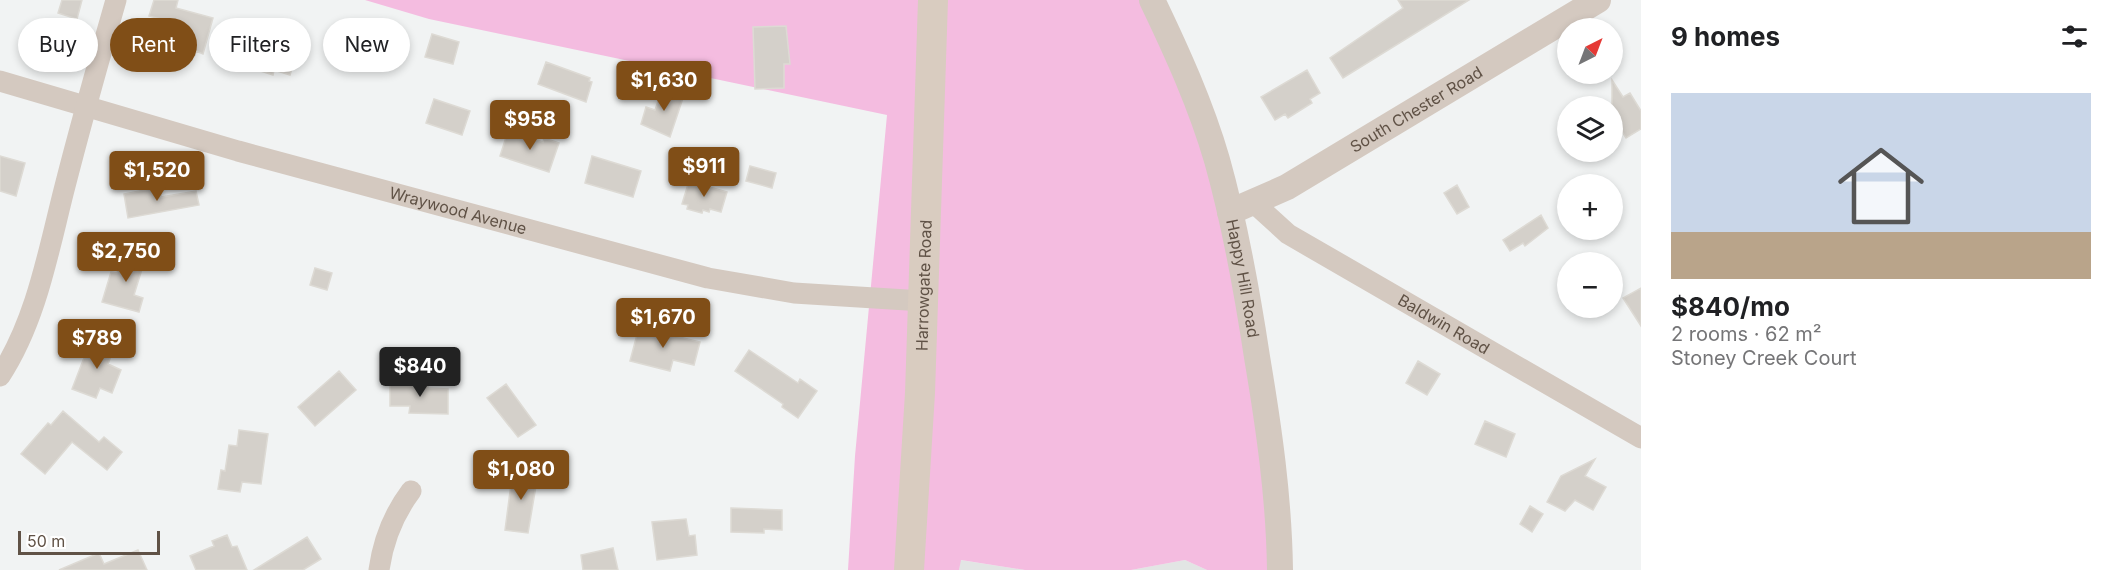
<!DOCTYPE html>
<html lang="en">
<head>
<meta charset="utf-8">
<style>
  :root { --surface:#fff; --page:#f2f2f2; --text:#202124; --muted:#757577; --line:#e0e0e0; --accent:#804e17 }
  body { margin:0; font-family:Inter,sans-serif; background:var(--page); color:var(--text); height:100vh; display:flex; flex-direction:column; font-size:22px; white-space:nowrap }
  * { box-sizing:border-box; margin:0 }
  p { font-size:20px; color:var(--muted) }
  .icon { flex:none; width:33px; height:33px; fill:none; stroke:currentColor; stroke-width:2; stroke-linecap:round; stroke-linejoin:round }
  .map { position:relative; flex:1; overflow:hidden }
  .drawer { display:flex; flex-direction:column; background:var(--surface); width:480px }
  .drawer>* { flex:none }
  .banner { position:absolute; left:18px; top:18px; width:570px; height:54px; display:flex; gap:12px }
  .needle { width:39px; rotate:42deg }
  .controls { position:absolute; left:1557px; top:18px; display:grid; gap:12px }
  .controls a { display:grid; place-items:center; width:66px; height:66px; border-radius:50%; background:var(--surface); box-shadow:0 3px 9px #0003; font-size:30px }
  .scale { position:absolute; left:18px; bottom:15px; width:142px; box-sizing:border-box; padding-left:6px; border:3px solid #605246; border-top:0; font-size:16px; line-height:21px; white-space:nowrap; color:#605246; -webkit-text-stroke:4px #fff; paint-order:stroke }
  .price { position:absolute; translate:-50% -51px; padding:0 14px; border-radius:6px; background:var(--accent); color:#fff; font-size:20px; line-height:39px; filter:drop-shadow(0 2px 3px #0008) }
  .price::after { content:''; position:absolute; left:50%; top:36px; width:18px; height:14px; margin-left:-9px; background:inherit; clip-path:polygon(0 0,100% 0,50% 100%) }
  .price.current { background:#222; color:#fff }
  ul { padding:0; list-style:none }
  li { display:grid; align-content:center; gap:12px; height:318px; padding:0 30px }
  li+li { border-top:2px solid var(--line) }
  li span { display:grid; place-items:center; height:186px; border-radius:0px; color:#555 }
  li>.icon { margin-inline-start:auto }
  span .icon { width:108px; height:108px; fill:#fffc; stroke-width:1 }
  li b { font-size:26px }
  h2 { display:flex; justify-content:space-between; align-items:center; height:72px; padding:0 30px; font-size:26px }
  .chip { padding:0 21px; border-radius:27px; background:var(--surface); box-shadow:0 3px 9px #0003; font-size:21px; line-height:54px }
  .chip.current { background:var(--accent); color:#fff }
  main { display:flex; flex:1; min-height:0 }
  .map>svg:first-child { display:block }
  .education { fill:#e2e5e4 }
  .green { fill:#f4bce0; fill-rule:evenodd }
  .building { fill:#d4d0ca; stroke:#dddad4; stroke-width:1.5 }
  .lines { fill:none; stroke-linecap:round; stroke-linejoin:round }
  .minor { stroke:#d4c9c0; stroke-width:21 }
  .tertiary { stroke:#d4c9c0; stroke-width:26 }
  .secondary { stroke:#d9ccc0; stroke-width:30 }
  .labels { text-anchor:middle; stroke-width:4.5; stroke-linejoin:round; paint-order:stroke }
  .street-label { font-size:16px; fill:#605246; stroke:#fff }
</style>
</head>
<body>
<main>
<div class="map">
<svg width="1641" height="570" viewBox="0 0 1641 570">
  <rect width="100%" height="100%" fill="#f1f3f3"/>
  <!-- education -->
  <path class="education" d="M 960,560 L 1025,570 L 959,570 Z
    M 1185,560 L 1207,570 L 1131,570 Z"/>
  <!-- green -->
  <path class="green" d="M 365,0 L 1152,0 L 1217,160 L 1280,570 L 1207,570 L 1185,560 L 1131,570 L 1025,570 L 961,560 L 959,570 L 848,570 L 855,456 L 887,115 L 429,19 ZM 786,26 L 790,63 L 784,64 L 784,88 L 755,89 L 753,27 Z"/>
  <!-- building -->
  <path class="building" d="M 62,0 L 82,0 L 77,19 L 58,13 Z
    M 154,0 L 178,0 L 176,8 L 213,18 L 203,54 L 196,51 L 195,55 L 174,49 L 175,45 L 169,43 L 175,23 L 149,16 Z
    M 1398,0 L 1469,0 L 1343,78 L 1330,58 L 1403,8 Z
    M 786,26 L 790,64 L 784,64 L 784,88 L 755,89 L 753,27 Z
    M 250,29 L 284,40 L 282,47 L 297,51 L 290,75 L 274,70 L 273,75 L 239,64 Z
    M 432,34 L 459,42 L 453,64 L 425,57 Z
    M 546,62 L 590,78 L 589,81 L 592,82 L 586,102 L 538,84 Z
    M 1307,70 L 1320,93 L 1310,99 L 1312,103 L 1288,118 L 1285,114 L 1275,120 L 1261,97 Z
    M 1612,80 L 1623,97 L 1630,93 L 1641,111 L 1641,129 L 1626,138 L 1619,127 L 1612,131 Z
    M 663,87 L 684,95 L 670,137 L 641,124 L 646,107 L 655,110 Z
    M 434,99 L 470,111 L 462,135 L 426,123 Z
    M 508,131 L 543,142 L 544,138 L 559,143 L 549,172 L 500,156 Z
    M 0,156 L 25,163 L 16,196 L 0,191 Z
    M 592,156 L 641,171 L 633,197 L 585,183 Z
    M 750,166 L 776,173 L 772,188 L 746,181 Z
    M 689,181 L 727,192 L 721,212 L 710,209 L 709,212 L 703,210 L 702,213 L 687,209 L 688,205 L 682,204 Z
    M 1457,185 L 1469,207 L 1457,214 L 1444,193 Z
    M 160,187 L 161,197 L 196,191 L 199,205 L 128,218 L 124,194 Z
    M 1541,215 L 1548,228 L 1525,246 L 1523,243 L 1510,251 L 1503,240 Z
    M 124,250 L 146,256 L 134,295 L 143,298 L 139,312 L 102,302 L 111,272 L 117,273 Z
    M 315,268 L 332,273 L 327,290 L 310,285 Z
    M 1641,288 L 1641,326 L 1623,298 Z
    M 639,327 L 700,342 L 694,365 L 673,360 L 670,371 L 630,361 Z
    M 92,337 L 115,346 L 108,364 L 121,370 L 112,393 L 100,388 L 96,398 L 72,389 Z
    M 749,350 L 798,383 L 800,379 L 817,391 L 798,418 L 782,407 L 783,404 L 735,371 Z
    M 1418,361 L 1440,374 L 1427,395 L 1406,383 Z
    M 339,371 L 356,390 L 315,426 L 298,407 Z
    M 390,383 L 428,384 L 428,388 L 448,389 L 448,414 L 409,413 L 410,406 L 390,406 Z
    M 506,384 L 536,425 L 518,437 L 487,398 Z
    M 63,411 L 99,442 L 104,437 L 122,452 L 107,470 L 72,442 L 45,474 L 21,454 L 48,423 L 51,425 Z
    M 1485,421 L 1515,434 L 1506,457 L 1475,444 Z
    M 239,430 L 268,434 L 261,484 L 242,482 L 240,492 L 218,489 L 221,470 L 225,471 L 229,445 L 237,446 Z
    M 1595,459 L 1585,476 L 1606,487 L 1593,510 L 1575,500 L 1565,511 L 1547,502 L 1561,476 Z
    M 513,469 L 534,472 L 532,480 L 537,480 L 528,533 L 505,530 Z
    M 1530,506 L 1543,514 L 1532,532 L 1520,524 Z
    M 731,508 L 782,510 L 782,530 L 764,529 L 764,533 L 731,532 Z
    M 686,519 L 689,536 L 695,535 L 697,555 L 657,560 L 652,522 Z
    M 227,535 L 232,547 L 237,546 L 247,570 L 196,570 L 190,556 L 214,546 L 212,541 Z
    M 307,537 L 321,559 L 303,570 L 254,570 Z
    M 613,548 L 618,570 L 583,570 L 581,555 Z
    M 138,550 L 147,570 L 59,570 L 99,553 L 104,564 Z"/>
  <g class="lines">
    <!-- minor -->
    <g class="minor">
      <path id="s1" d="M 0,81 L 238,151 L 708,278 L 794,293 L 923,301"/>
      <path id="s2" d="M 1254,203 L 1288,234 L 1641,438"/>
      <path d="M 0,376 C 36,321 48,253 64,190 C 80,127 98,63 116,0"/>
      <path d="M 379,570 C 383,541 393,515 411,491"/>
    </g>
    <!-- tertiary -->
    <g class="tertiary">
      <path id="s3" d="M 1152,0 C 1177,52 1201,105 1217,160 C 1235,224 1247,291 1257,357 C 1269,428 1279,498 1280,570"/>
      <path id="s4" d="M 1230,212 L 1287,187 L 1598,0"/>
    </g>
    <!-- secondary -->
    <path class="secondary" id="s5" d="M 909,570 L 920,393 L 933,0"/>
  </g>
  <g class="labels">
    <!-- street labels -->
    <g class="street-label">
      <text dy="6" stroke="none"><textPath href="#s4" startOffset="213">South Chester Road</textPath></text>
      <text dy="6" stroke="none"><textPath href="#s1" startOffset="476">Wraywood Avenue</textPath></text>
      <text dy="6" stroke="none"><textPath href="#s3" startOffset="294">Happy Hill Road</textPath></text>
      <text dy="6" stroke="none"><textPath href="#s5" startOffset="285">Harrowgate Road</textPath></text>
      <text dy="6" stroke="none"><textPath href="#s2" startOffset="226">Baldwin Road</textPath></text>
    </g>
  </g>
</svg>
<div class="controls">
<a><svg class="needle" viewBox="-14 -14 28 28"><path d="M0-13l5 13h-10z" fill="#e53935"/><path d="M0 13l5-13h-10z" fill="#757577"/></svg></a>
<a><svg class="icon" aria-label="layers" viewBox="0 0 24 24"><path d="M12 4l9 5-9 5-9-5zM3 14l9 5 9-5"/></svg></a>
<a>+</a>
<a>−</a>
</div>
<div class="scale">50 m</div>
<b class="price" style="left:664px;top:112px">$1,630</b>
<b class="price" style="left:530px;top:151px">$958</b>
<b class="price" style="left:704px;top:198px">$911</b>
<b class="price" style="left:157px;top:202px">$1,520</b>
<b class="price" style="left:126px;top:283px">$2,750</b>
<b class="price" style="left:663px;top:349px">$1,670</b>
<b class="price" style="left:97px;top:370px">$789</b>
<b class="price current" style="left:420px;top:398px">$840</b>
<b class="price" style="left:521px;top:501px">$1,080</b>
<div class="banner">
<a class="chip">Buy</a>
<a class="chip current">Rent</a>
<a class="chip">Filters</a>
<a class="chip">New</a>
</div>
</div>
<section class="drawer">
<h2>9 homes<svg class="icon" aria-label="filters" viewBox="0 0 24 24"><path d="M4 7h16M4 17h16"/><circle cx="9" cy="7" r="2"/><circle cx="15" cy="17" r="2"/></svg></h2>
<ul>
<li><span style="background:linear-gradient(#c9d6e8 75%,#b9a48a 0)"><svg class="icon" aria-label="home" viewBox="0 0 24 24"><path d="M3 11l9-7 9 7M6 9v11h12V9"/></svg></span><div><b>$840/mo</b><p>2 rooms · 62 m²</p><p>Stoney Creek Court</p></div></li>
</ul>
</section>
</main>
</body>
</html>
